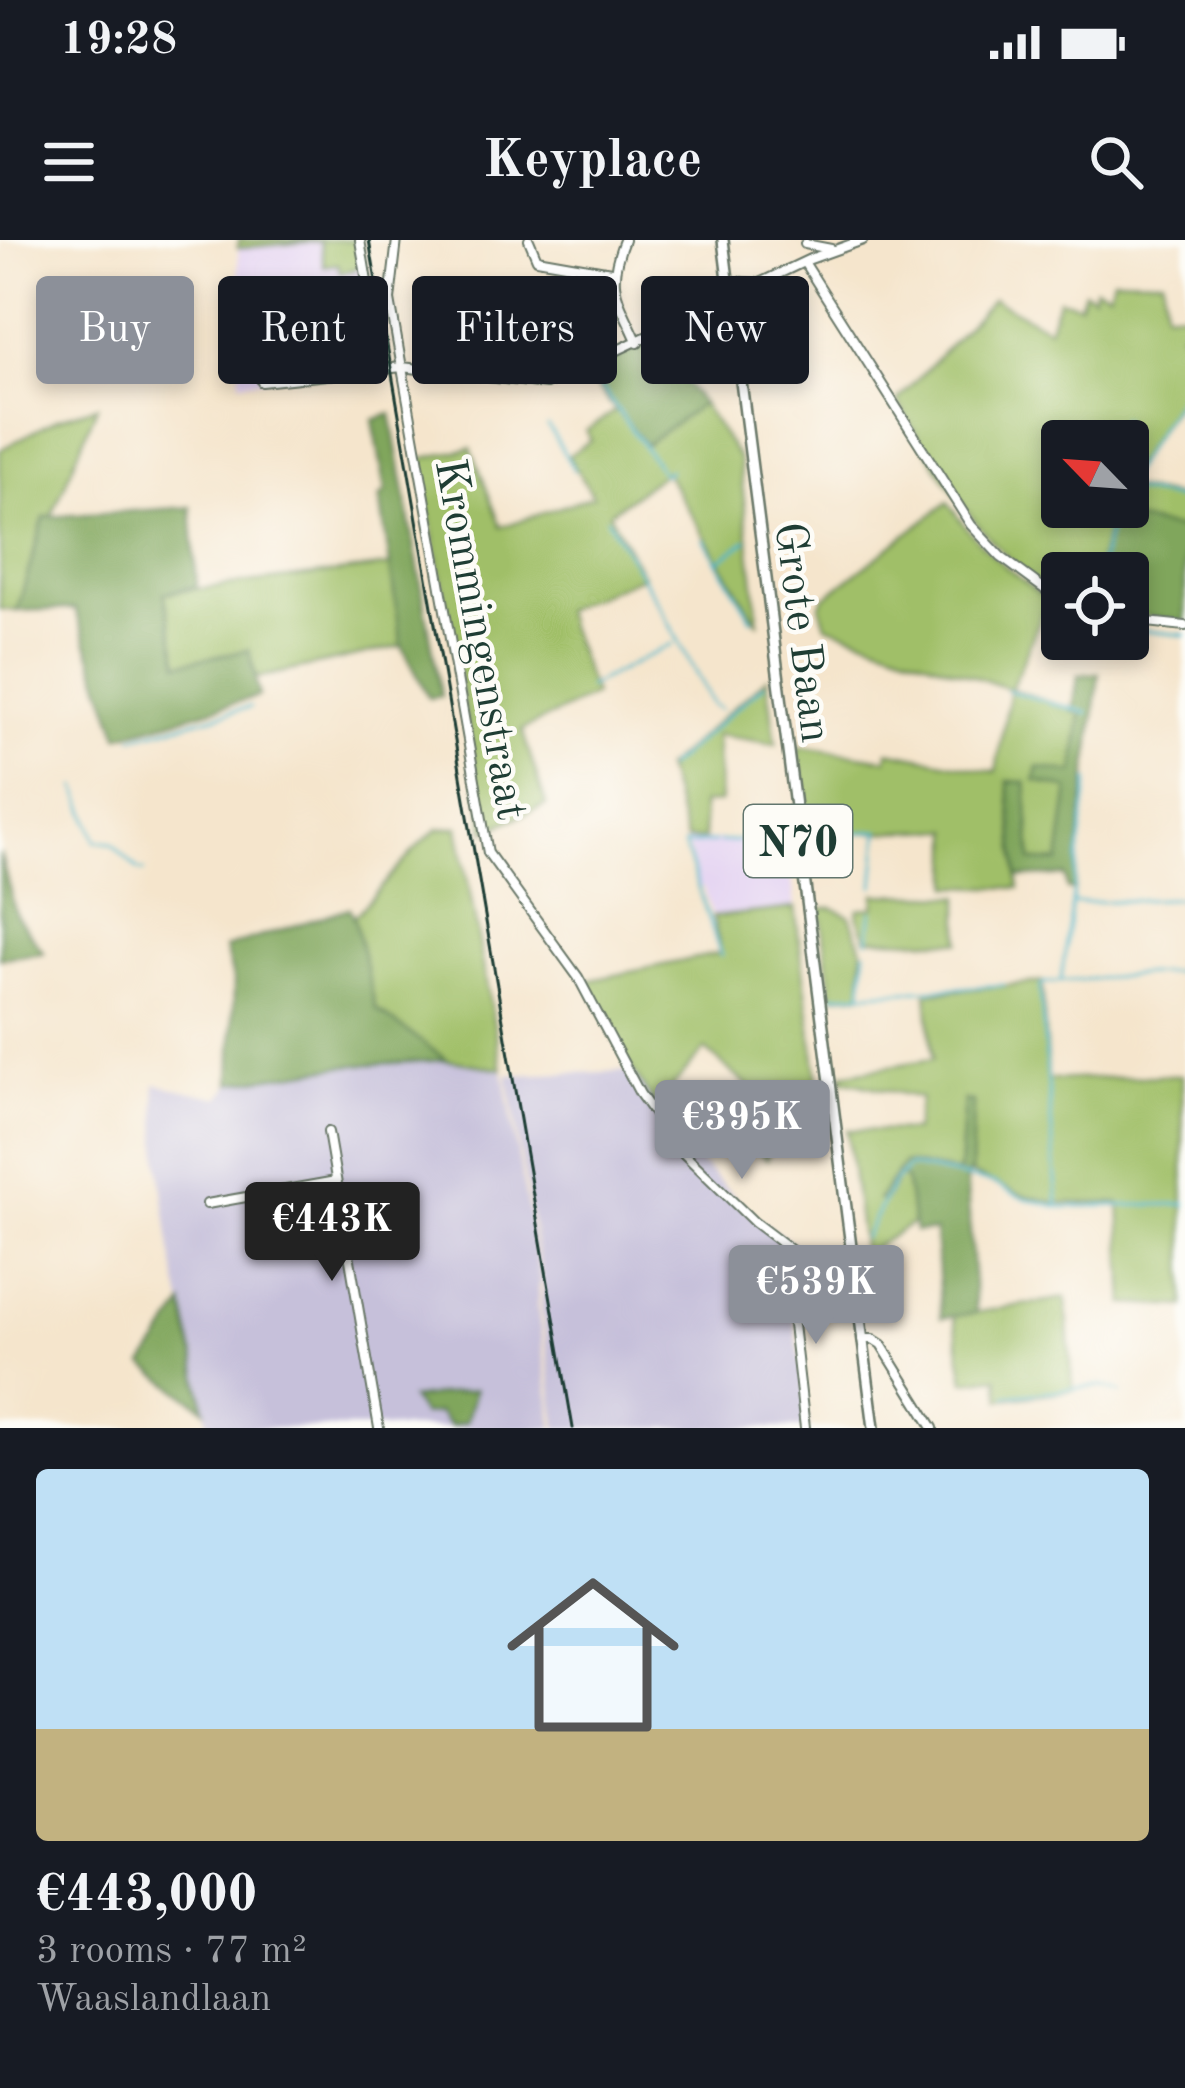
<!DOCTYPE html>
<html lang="en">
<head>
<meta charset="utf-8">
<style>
  :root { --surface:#171b24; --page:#242831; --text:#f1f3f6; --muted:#9ea1a6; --accent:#8c9099 }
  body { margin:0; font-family:"Old Standard TT",serif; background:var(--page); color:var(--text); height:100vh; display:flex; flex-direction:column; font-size:45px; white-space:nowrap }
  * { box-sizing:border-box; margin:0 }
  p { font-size:39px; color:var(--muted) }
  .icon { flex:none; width:66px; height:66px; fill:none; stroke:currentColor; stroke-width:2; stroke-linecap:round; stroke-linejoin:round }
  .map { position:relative; height:1188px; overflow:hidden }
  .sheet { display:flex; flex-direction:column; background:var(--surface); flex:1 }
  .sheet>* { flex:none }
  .banner { position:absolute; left:36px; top:36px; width:1113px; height:108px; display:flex; gap:24px }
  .needle { width:78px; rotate:295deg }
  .controls { position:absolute; left:1041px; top:180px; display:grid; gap:24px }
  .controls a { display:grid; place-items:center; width:108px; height:108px; border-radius:12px; background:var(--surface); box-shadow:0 6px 18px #0003; font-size:60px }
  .price { position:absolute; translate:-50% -102px; padding:0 27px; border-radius:12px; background:var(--accent); color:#fff; font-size:39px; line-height:78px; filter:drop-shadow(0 3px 6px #0008) }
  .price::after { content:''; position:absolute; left:50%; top:72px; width:36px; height:27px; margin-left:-18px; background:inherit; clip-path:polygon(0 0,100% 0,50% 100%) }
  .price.on { background:#222; color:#fff }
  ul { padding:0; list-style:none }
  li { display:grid; align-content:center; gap:24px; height:636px; padding:0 36px }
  li span { display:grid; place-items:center; height:372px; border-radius:12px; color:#555 }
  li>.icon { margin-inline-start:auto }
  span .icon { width:216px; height:216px; fill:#fffc; stroke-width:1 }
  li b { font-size:51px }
  .tag { padding:0 42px; border-radius:12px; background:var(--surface); box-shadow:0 6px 18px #0003; font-size:42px; line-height:108px }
  .tag.on { background:var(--accent); color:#fff }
  .status { display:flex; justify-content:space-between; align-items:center; height:84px; padding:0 60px; background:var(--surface); direction:ltr }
  .status svg { height:33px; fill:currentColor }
  header { display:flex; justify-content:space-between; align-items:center; height:156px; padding:0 36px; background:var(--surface); font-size:54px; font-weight:700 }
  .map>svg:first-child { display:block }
  .built { fill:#e4d3f2 }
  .industrial { fill:#c6c0da }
  .green { fill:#a0bf67; stroke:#607e4e; stroke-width:3 }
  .forest { fill:#80a65c; stroke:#507248; stroke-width:3 }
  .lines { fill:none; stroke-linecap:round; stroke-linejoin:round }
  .stream { stroke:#4eb8cb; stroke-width:3 }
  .minor-casing { stroke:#6a7869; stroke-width:12 }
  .major-casing { stroke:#6a7869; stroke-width:14 }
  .minor { stroke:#fff; stroke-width:8 }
  .major { stroke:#fff; stroke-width:9 }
  .rail { stroke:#1f3d34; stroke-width:3 }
  .labels { text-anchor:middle; stroke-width:9; stroke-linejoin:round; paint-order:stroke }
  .shield { fill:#fdfcf7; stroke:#62766e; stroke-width:3 }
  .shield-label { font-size:42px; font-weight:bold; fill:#1f3d34 }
  .street-label { font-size:45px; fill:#1f3d34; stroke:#fdfcf7 }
</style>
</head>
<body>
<div class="status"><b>19:28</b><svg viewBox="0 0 49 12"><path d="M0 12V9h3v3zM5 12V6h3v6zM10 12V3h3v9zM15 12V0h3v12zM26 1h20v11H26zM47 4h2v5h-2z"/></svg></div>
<header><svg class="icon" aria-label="menu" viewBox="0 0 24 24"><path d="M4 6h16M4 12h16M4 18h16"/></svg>Keyplace<svg class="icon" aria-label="search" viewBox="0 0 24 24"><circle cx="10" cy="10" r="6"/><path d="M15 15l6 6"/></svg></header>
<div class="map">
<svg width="1185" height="1188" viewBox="0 0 1185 1188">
  <rect width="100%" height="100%" fill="#fdfcf7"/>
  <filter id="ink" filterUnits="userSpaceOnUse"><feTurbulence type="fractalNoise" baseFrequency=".00833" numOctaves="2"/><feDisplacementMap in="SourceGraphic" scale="24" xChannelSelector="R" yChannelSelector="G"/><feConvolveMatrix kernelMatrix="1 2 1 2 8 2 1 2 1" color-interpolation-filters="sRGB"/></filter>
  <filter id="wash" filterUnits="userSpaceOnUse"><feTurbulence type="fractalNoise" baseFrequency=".004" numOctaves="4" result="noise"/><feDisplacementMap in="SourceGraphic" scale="48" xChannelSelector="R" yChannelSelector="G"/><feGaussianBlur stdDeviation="2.7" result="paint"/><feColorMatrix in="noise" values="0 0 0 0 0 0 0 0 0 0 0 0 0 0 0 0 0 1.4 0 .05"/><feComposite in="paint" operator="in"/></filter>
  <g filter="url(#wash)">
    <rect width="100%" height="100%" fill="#f5e5cc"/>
    <!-- built -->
    <path class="built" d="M 320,1 L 338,24 L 340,32 L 361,22 L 377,125 L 240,142 L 238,8 Z
      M 686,600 L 788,600 L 795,668 L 713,677 L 703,647 L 699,647 Z"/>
    <!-- industrial -->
    <path class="industrial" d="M 447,820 L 503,829 L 540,1040 L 537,1063 L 554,1188 L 209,1188 L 171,1011 L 159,921 L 155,844 L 221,858 L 231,843 L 342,826 Z
      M 630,831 L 686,908 L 758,979 L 821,1023 L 797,1049 L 793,1068 L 809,1188 L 557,1188 L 541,1066 L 543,1046 L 507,835 Z"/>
    <!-- green -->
    <path class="green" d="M 238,0 L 357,0 L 361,22 L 354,30 L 340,32 L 338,24 L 324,26 L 320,1 L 238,8 Z
      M 1113,38 L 1163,39 L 1165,71 L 1185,72 L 1185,85 L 1180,93 L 1185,97 L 1185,150 L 1128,235 L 1128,201 L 1062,201 L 1062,267 L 1128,267 L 1128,248 L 1185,258 L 1185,290 L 1112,276 L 1095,333 L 1062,333 L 1062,359 C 985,314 941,235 897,161 L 993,59 L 1048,88 L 1059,59 L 1079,64 L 1084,51 L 1093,55 L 1095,47 L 1109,52 Z
      M 702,164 L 739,219 L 759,384 L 665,232 L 609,273 L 643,336 L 562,370 L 594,455 L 522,490 L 546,565 L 486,591 L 420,219 L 471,208 L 501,287 L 593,256 L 568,216 L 591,200 L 586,191 L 616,170 L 645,205 Z
      M 97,166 L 52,276 L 44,277 L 17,371 L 0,369 L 0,210 L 57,179 Z
      M 948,262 C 973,303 1010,332 1048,360 L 1011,449 L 1081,472 L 1074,534 L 1035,540 L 1069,548 L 1060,622 L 1032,621 L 1026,543 L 1008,542 L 1019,648 L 951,646 L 951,590 L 810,594 L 797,506 L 887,519 L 888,511 L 996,532 L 1010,449 L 826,385 L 820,366 L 824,358 Z
      M 390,326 L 402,406 L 257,438 L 248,410 L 179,424 L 164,353 Z
      M 767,438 L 776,504 L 716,495 L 720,562 L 702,564 L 704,599 L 686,600 L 665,528 Z
      M 458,587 L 502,829 L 447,820 L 375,769 L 354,677 L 421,603 L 438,589 Z
      M 875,654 L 960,656 L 960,702 L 866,698 L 857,675 L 859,669 L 874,667 Z
      M 795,668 L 821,864 L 778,870 L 767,919 L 727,888 L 757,854 L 705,809 L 656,866 L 629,825 L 587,741 L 721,713 L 713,677 Z
      M 820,668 L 833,668 L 850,676 L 863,711 L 862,754 L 832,756 Z
      M 1042,742 L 1048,840 L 1182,835 L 1185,1067 L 1125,1064 L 1120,963 L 1057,963 L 1019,954 L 971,934 L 972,862 L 964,862 L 959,934 L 904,923 L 884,961 L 899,936 L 905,938 L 913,983 L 863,1014 L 847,890 L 914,891 L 920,858 L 843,840 L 842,834 L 933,819 L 927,753 Z
      M 1066,1058 L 1073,1150 L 1001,1159 L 998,1137 L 965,1141 L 954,1076 Z"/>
    <!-- forest -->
    <path class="forest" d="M 655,100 L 702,164 L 645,205 L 585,133 Z
      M 391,174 L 441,456 L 429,458 L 402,406 L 380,258 L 386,251 L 373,180 Z
      M 191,267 L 197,346 L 164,353 L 179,423 L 249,410 L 259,456 L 119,496 L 75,369 L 17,371 L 44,277 Z
      M 1112,276 L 1185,290 L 1185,381 L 1128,374 L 1128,333 L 1095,333 Z
      M 1099,433 L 1074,650 L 1067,649 L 1065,636 L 1018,637 L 1008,541 L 1026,542 L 1032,621 L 1059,622 L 1069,549 L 1035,541 L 1038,527 L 1074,533 L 1081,473 L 1073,471 L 1078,435 Z
      M 0,613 L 16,675 L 44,713 L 0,718 Z
      M 349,668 L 354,677 L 376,769 L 447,820 L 342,826 L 231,843 L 234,742 L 225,708 Z
      M 964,861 L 973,862 L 971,934 L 966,935 L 976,1073 L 941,1078 L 935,991 L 915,992 L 905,938 L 898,937 L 883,962 L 878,959 L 904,923 L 959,933 Z
      M 184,1065 L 205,1169 L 144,1125 Z
      M 475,1150 L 466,1182 L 450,1186 L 438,1173 L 422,1175 L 411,1159 Z"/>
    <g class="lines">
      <!-- stream -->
      <path class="stream" d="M 590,132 L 664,235 L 669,230
        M 548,186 L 574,230
        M 1105,201 L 1122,179
        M 1128,237 L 1185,148
        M 1128,250 L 1185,260
        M 607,278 L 660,366 L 712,464 L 720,469
        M 704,299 L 752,379
        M 720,320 L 747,300
        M 1097,333 L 1115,267
        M 1128,389 L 1185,395
        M 588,447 L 672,404
        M 1007,450 L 1088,473
        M 133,497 L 250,467
        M 667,528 L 764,444
        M 77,547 L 96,601 L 112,603 L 138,630 L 144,631
        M 809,596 L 879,591 L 874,646
        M 719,602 L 785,597
        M 701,603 L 684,605 L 721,716
        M 704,603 L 714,602
        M 1073,663 L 1185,658
        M 868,700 L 872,671
        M 1061,740 L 1089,540
        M 1043,743 L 1185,731
        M 1044,743 L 1040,746 L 1058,965
        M 862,751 L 866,711
        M 833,755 L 1004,745
        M 864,998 L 893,943 L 909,926 L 993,943 L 1020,957 L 1059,967 L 1185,964
        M 1007,1156 L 1101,1146 L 1122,1153"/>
    </g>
  </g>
  <g filter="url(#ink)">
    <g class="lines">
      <!-- minor casing -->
      <g class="minor-casing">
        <path id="minor" d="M 360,0 L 379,113 L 376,129
          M 397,0 L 390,60 L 488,613 L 578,737 L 640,854 L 681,911 L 754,982 L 820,1032 L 854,1041
          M 529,0 L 537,19 L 611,32
          M 624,0 C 605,48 618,57 638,103
          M 805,4 L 831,9
          M 804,22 L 971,285 L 1001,317 L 1062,362
          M 728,41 L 761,43
          M 262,142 L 402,127 L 546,144 L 810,19 L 863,0
          M 1128,380 L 1185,386
          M 328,892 L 379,1188
          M 207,964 L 336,941
          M 862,1099 L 873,1099 L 881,1104 L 933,1188
          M 805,1188 L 791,1067 L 820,1032 L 851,1021"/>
      </g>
      <!-- major casing -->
      <g class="major-casing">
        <path id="major" d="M 723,0 L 874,1188"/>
      </g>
      <!-- minor -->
      <use href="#minor" class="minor"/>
      <!-- major -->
      <use href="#major" class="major"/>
      <!-- rail -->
      <path class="rail" d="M 369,0 L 573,1188"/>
    </g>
  </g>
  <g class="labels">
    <!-- shield labels -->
    <rect class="shield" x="744" y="565" width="108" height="72" rx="9"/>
    <g class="shield-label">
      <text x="798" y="616">N70</text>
    </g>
    <!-- street labels -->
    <g class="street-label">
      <text transform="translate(805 392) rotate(83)" y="16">Grote Baan</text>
      <text transform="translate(483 399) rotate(80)" y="16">Krommingenstraat</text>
    </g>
  </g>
</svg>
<div class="controls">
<a><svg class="needle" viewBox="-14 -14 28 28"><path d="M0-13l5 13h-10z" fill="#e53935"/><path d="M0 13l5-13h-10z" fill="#9ea1a6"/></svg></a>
<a><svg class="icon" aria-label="locate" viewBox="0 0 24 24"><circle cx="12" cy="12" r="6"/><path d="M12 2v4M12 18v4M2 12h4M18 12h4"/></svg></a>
</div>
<b class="price" style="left:742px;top:942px">€395K</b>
<b class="price on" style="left:332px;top:1044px">€443K</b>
<b class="price" style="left:816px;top:1107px">€539K</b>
<div class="banner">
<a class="tag on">Buy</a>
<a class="tag">Rent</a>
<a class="tag">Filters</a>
<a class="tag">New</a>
</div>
</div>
<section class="sheet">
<ul>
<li><span style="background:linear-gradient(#bfe0f5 70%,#c2b280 0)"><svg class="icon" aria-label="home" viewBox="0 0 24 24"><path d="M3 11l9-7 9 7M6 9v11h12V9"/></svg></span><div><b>€443,000</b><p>3 rooms · 77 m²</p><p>Waaslandlaan</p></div></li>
</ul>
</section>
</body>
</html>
